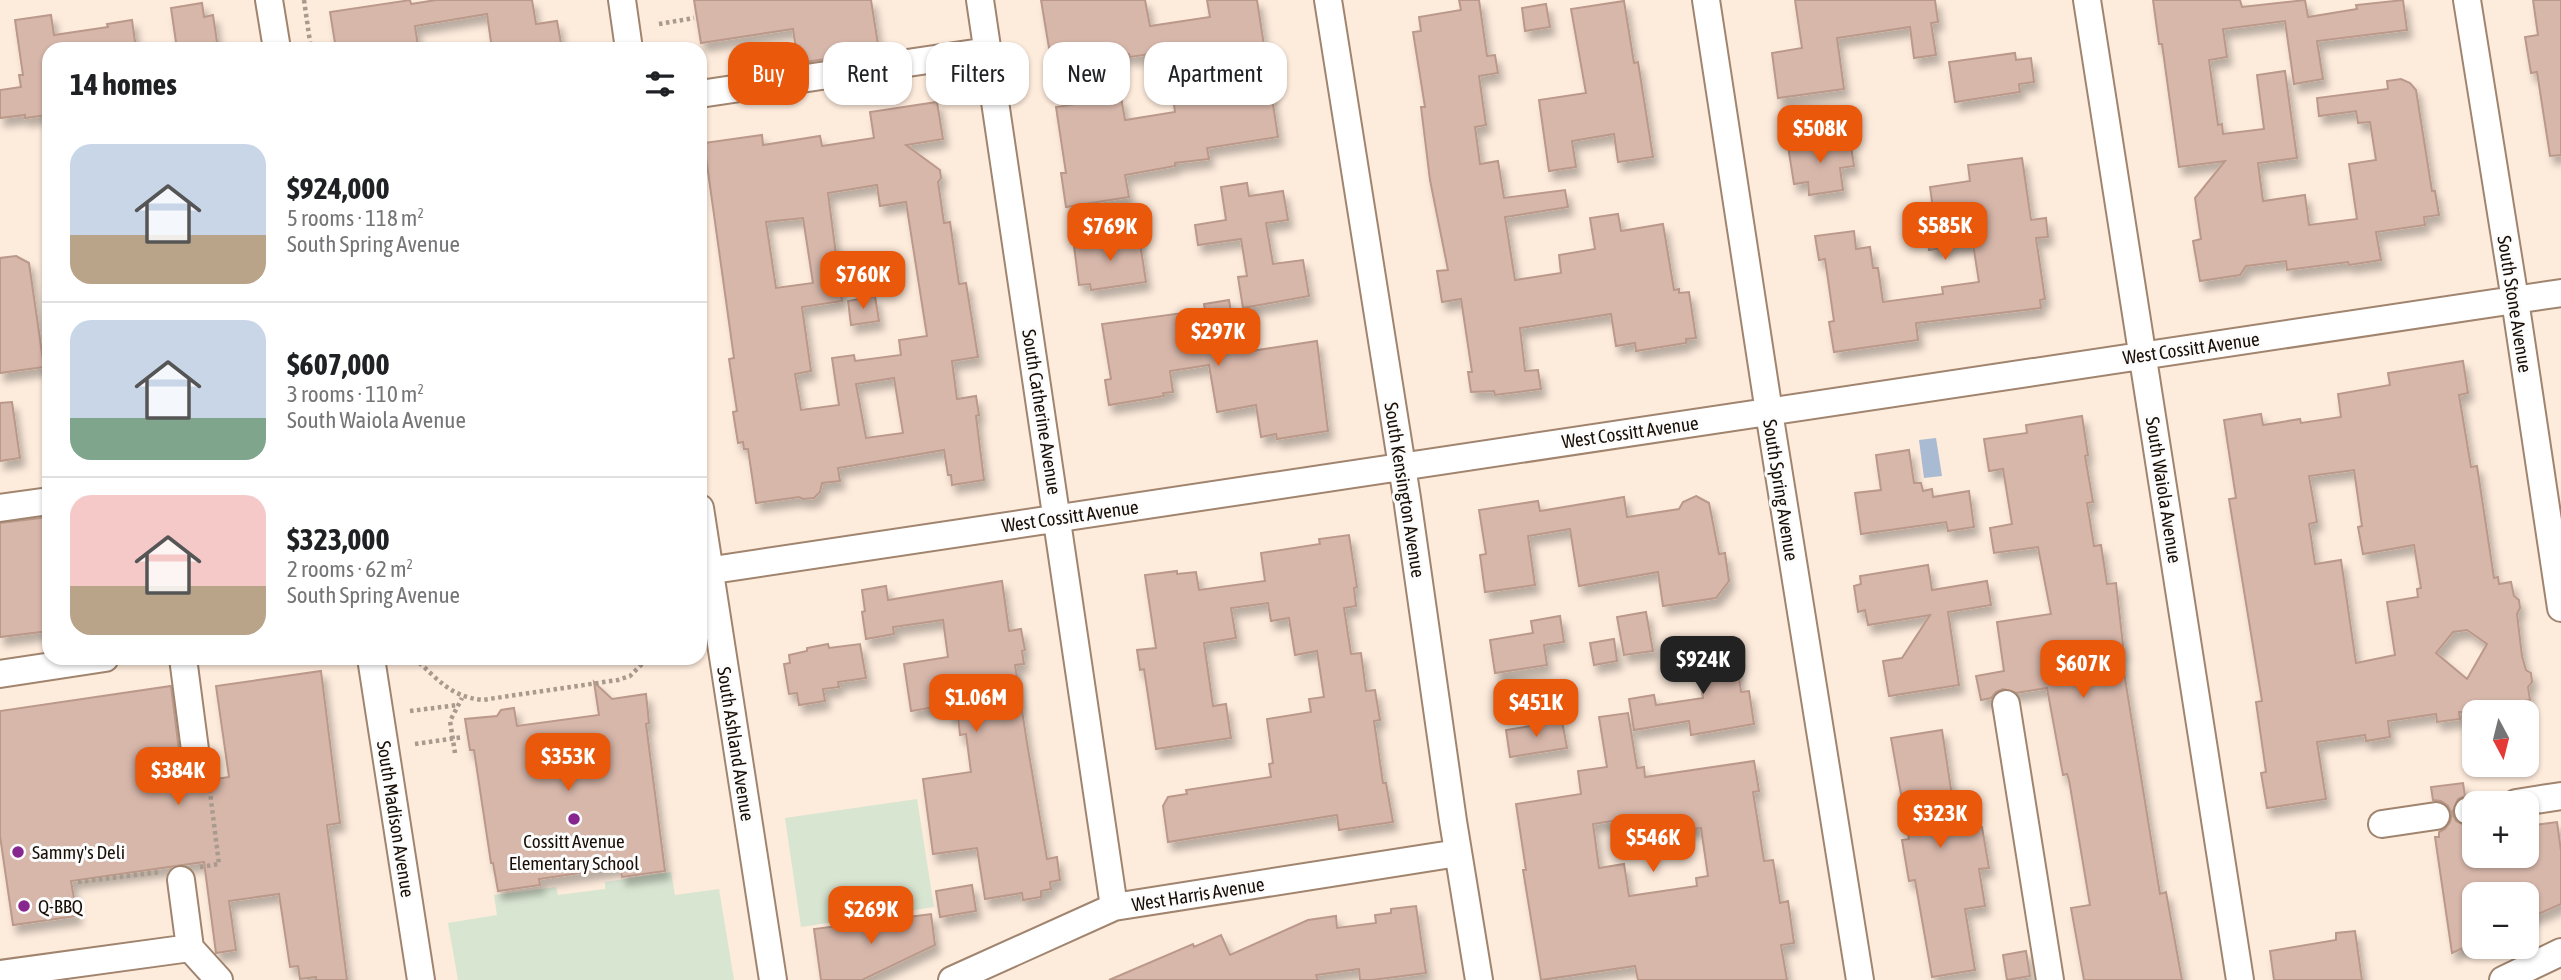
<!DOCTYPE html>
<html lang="en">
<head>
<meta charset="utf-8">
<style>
  :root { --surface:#fff; --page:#f2f2f2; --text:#202124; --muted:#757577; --line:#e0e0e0; --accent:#ea580c }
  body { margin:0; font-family:"Asap Condensed",sans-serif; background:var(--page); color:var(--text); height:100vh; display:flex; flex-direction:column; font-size:26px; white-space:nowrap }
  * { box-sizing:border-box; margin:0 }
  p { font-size:23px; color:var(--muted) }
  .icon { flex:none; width:38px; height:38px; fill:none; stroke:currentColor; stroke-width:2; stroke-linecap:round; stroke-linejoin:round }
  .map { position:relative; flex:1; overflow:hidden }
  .drawer { position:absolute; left:42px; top:42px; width:665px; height:623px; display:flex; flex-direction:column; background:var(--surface); border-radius:21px; box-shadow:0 2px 5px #0004 }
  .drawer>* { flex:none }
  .top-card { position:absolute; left:728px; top:42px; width:665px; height:63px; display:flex; gap:14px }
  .needle { width:46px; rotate:173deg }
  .tools { position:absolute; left:2462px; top:700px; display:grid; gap:14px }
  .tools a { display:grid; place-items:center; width:77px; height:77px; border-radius:14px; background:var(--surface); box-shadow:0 2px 5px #0004; font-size:35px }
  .price { position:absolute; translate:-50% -60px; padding:0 16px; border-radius:14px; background:var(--accent); color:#fff; font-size:23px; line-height:46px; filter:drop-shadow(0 2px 4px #0008) }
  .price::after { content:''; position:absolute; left:50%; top:42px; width:21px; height:16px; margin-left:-10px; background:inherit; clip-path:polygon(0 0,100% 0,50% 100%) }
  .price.active { background:#222; color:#fff }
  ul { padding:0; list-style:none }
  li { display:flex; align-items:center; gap:21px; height:175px; padding:0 28px }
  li+li { border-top:2px solid var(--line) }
  li span { display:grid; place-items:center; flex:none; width:196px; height:140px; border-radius:21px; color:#555 }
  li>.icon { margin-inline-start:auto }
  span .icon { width:84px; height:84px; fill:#fffc; stroke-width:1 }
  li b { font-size:30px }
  h2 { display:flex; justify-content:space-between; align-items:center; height:84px; padding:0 28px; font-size:30px }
  .pill { padding:0 24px; border-radius:21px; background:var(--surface); box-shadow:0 2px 5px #0004; font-size:24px; line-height:63px }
  .pill.active { background:var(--accent); color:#fff }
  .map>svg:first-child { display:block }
  .green { fill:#d8e5d1 }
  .water { fill:#a9bad3 }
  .building { fill:#d7b7aa; stroke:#bb998a; stroke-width:2; fill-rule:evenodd; filter:url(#shadow) }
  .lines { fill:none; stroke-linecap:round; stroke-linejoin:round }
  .minor-casing { stroke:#a0846e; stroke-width:30 }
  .path { stroke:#a99a8e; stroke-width:4.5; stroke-dasharray:3.5 3.5; stroke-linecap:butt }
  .minor { stroke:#fff; stroke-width:26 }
  .poi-dot { fill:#87268f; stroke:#fcfcfc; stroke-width:2.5 }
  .labels { text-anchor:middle; stroke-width:6; stroke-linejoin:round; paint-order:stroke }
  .street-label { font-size:19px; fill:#190f07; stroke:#fcfcfc }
  .poi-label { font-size:19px; fill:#190f07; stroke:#fcfcfc; text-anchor:start }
</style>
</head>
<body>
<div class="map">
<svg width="2561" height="980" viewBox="0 0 2561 980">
  <defs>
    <filter id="shadow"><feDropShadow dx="4.5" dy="8" stdDeviation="3.5" flood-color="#0004"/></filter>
  </defs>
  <rect width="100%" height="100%" fill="#fdebdc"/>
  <!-- green -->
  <path class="green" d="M 917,799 L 934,907 L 801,927 L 785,818 Z
    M 671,872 L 675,895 L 719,889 L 734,980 L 458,980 L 448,923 L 497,915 L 494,895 L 556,887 L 558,895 L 605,889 L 605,882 Z"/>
  <!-- water -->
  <path class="water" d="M 1936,438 L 1942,476 L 1924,478 L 1919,440 Z"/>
  <!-- building -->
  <path class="building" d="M 410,0 L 411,4 L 436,0 L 532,0 L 536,24 L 557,21 L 562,49 L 492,49 L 487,14 L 415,26 L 418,46 L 396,49 L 336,49 L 330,12 Z
    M 694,0 L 871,0 L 879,51 L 798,63 L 793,29 L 701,43 Z
    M 1041,0 L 1145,0 L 1150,26 L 1210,17 L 1207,0 L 1257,0 L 1278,137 L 1207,148 L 1209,159 L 1175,163 L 1175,166 L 1125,175 L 1129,197 L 1066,207 L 1061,173 L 1066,173 L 1056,107 L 1121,97 L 1125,120 L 1175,112 L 1167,54 L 1164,54 L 1164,52 L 1130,57 L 1129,54 L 1052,66 Z
    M 1459,0 L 1479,0 L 1487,56 L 1495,55 L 1498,73 L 1479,76 L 1486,125 L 1475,127 L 1480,164 L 1498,161 L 1504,198 L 1565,190 L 1568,207 L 1505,217 L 1515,280 L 1561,273 L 1559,255 L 1595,249 L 1590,218 L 1618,214 L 1621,231 L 1663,224 L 1674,290 L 1679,289 L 1679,293 L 1689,292 L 1696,338 L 1686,339 L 1686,343 L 1636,351 L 1635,343 L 1616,346 L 1611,314 L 1520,328 L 1525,371 L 1538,370 L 1541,389 L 1495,395 L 1494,391 L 1471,392 L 1468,372 L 1472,372 L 1461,299 L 1442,302 L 1437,271 L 1448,270 L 1430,180 L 1421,107 L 1425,107 L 1413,32 L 1421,31 L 1419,17 L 1461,10 Z
    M 1795,0 L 1935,0 L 1938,22 L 1931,23 L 1936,55 L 1914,58 L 1910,27 L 1837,38 L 1844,89 L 1778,98 L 1772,53 L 1802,48 Z
    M 2153,0 L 2240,0 L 2242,7 L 2305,0 L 2308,17 L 2357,9 L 2356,5 L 2403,0 L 2407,30 L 2317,41 L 2323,79 L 2294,84 L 2285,21 L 2223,29 L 2227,57 L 2209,60 L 2218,125 L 2222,124 L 2223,134 L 2264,129 L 2257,75 L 2285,71 L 2297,158 L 2258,163 L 2263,201 L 2305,195 L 2309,225 L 2357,219 L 2349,164 L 2376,160 L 2370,122 L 2358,123 L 2356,111 L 2319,116 L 2317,98 L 2388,89 L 2387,81 L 2401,79 L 2410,83 L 2416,90 L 2432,191 L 2435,191 L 2439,215 L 2424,217 L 2425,225 L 2376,232 L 2381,260 L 2349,265 L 2348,262 L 2287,270 L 2286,261 L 2246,266 L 2240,275 L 2200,281 L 2193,241 L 2201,239 L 2195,198 L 2225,161 L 2179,167 L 2162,44 L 2159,44 Z
    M 2533,0 L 2561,0 L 2561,155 L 2550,156 L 2537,72 L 2531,73 L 2525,37 L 2538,35 Z
    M 1624,1 L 1634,63 L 1638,62 L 1653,157 L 1618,162 L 1614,134 L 1572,141 L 1576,167 L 1549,171 L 1539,100 L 1586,93 L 1571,9 Z
    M 202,3 L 204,17 L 213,15 L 218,49 L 177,49 L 171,8 Z
    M 1546,4 L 1550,27 L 1525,31 L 1522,8 Z
    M 51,15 L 54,35 L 108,27 L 107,24 L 132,20 L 136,49 L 49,49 L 49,88 L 44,89 L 47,115 L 25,118 L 25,115 L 0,118 L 0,90 L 21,87 L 19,75 L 23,75 L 15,20 Z
    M 2015,53 L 2016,60 L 2031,58 L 2034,82 L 2019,84 L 2020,92 L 1955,102 L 1949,62 Z
    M 937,102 L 943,139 L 906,145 L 940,170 L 941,178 L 938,182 L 944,223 L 950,222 L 959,284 L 966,283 L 978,357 L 952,361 L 957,399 L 976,396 L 979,415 L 976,416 L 984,480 L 952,485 L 951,475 L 948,475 L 944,450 L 838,468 L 840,481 L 822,483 L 820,492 L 814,498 L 803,499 L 799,497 L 756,503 L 748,449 L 744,449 L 743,442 L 738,443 L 733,412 L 737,411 L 729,359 L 734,358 L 704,143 L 762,135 L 763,145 L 820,136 L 822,146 L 874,138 L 870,112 ZM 877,185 L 880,206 L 906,202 L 927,336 L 899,340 L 901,355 L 855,361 L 854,355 L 832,358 L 839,405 L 801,410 L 795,374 L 811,371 L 802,307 L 842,301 L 828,193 ZM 803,218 L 813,283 L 776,288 L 766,222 ZM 894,378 L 903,433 L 866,438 L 856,384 Z
    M 1836,139 L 1837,148 L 1851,146 L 1854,166 L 1840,168 L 1843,190 L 1809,195 L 1808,182 L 1794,184 L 1788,146 Z
    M 2022,158 L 2031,220 L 2046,218 L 2048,237 L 2036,238 L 2045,299 L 2040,300 L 2041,308 L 1916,323 L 1918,340 L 1834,352 L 1829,322 L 1834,321 L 1825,259 L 1819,260 L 1815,236 L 1854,231 L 1856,249 L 1870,247 L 1873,268 L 1878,268 L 1883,302 L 1943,294 L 1942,287 L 1979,282 L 1973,244 L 1929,250 L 1926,224 L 1935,223 L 1930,187 L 1970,181 L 1968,165 Z
    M 1247,183 L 1249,196 L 1283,191 L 1288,220 L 1266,223 L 1273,264 L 1303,260 L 1309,296 L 1243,308 L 1238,277 L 1247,276 L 1241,239 L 1198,245 L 1195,225 L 1226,220 L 1221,187 Z
    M 1139,236 L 1146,282 L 1091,290 L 1090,284 L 1079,285 L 1074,246 Z
    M 16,256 L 29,263 L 44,367 L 0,373 L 0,258 Z
    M 875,296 L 879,321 L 851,325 L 848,301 Z
    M 1229,300 L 1238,353 L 1317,341 L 1328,431 L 1277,439 L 1276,434 L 1261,437 L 1256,405 L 1217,412 L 1209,365 L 1170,371 L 1173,392 L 1163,393 L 1164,396 L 1109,405 L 1105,380 L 1111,379 L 1102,324 L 1205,310 L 1204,304 Z
    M 2463,361 L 2468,393 L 2459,395 L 2471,467 L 2477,466 L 2494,578 L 2498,577 L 2499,584 L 2511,582 L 2514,596 L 2519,600 L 2520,608 L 2517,614 L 2522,656 L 2526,670 L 2531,673 L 2532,682 L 2528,687 L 2530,700 L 2517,702 L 2518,710 L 2501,712 L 2459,712 L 2460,719 L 2437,722 L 2436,714 L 2388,721 L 2390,737 L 2366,741 L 2365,735 L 2317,742 L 2326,799 L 2267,808 L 2261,773 L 2266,772 L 2256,702 L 2262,701 L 2229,499 L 2236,498 L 2224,420 L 2261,414 L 2263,425 L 2300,419 L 2301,423 L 2341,417 L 2338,394 L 2390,385 L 2388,373 ZM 2354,470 L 2362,526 L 2358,527 L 2363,554 L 2414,545 L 2421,588 L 2417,589 L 2418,597 L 2387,602 L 2395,655 L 2356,663 L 2341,560 L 2315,564 L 2309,524 L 2317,522 L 2309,476 ZM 2467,630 L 2487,644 L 2467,679 L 2436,653 L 2453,632 Z
    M 12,402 L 20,458 L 0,461 L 0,403 Z
    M 2082,416 L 2088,455 L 2085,456 L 2093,502 L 2087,503 L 2094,546 L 2101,545 L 2107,584 L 2116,583 L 2124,654 L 2121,654 L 2160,894 L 2166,892 L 2182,980 L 2084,980 L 2071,908 L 2090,905 L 2069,780 L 2067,774 L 2063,775 L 2047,688 L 2016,693 L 2003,689 L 1996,692 L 1991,698 L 1981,700 L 1976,676 L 2004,671 L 1997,622 L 2051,614 L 2038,547 L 1994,553 L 1990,528 L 2012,524 L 2003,469 L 1989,471 L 1984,439 L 2027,433 L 2026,425 Z
    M 1909,450 L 1914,483 L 1921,483 L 1923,491 L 1932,489 L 1933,497 L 1969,491 L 1974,527 L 1948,531 L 1946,522 L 1861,534 L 1855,493 L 1881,490 L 1876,455 Z
    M 1696,496 L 1709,503 L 1719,554 L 1725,553 L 1729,581 L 1716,598 L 1663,606 L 1658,572 L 1579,586 L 1570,529 L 1528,536 L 1535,585 L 1485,592 L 1480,555 L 1486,554 L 1479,510 L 1538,501 L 1540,511 L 1624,497 L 1627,517 L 1679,509 L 1683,502 Z
    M 49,517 L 49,631 L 0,637 L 0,523 Z
    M 1349,535 L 1357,587 L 1354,588 L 1356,606 L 1344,608 L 1351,654 L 1361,653 L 1366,691 L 1375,690 L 1380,720 L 1374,721 L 1383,783 L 1386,783 L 1393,822 L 1339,830 L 1337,815 L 1168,842 L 1163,806 L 1168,797 L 1187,794 L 1186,790 L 1271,777 L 1269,764 L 1273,763 L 1267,719 L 1311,712 L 1309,699 L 1324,697 L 1317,651 L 1295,655 L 1289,618 L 1271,621 L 1268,603 L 1231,608 L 1236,638 L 1204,643 L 1213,706 L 1226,704 L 1231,738 L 1156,749 L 1144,669 L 1140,670 L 1137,650 L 1156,648 L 1145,575 L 1177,571 L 1177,574 L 1196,572 L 1199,590 L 1265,581 L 1261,553 L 1320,544 L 1319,539 Z
    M 1928,565 L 1932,590 L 1987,581 L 1991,605 L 1948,612 L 1959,685 L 1889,696 L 1883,661 L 1902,658 L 1930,615 L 1868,625 L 1865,610 L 1858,612 L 1854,586 L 1861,584 L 1860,576 Z
    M 1002,581 L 1009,631 L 1021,629 L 1025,650 L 1022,651 L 1024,664 L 1015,665 L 1027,743 L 1047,859 L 1057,857 L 1060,880 L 1050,882 L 1051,889 L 1041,891 L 1041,897 L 1023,900 L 1022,893 L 985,899 L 977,848 L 933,854 L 923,779 L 971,772 L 966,734 L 960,735 L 958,716 L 950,717 L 948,705 L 911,711 L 904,664 L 948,657 L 943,620 L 893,627 L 894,634 L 866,639 L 862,612 L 865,611 L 862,590 L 886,586 L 888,600 Z
    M 1646,612 L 1653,651 L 1624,655 L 1617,617 Z
    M 1560,616 L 1564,642 L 1544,645 L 1547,665 L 1495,673 L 1490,640 L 1533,633 L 1531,621 Z
    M 1733,637 L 1741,692 L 1749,691 L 1754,724 L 1691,735 L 1689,721 L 1634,730 L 1629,699 L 1654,695 L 1656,705 L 1703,698 L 1694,643 Z
    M 1614,639 L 1617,661 L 1594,665 L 1590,643 Z
    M 828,644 L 829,648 L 860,644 L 866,678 L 838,682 L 839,687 L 823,689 L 825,701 L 799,705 L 797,693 L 789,694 L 784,664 L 790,663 L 789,655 L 807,651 L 807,648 Z
    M 321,671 L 340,823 L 327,825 L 347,980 L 316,980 L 316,977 L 300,979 L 298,966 L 290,967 L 279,894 L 229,901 L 236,950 L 216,953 L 204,862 L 71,881 L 77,916 L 13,925 L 0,836 L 0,711 L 171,686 L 181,767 L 190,783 L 229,777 L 216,686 Z
    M 594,682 L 612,699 L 646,694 L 649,723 L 646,724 L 665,871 L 622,877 L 620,867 L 539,879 L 540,885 L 498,891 L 493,863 L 491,863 L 474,750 L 470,750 L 465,719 L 497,716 L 501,710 L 514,708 L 517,726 L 599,715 Z
    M 1628,713 L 1637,768 L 1644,767 L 1645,777 L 1754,761 L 1759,791 L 1753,792 L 1764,861 L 1773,860 L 1780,903 L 1788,901 L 1794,943 L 1781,945 L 1787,980 L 1638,980 L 1635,966 L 1541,980 L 1523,870 L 1526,870 L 1516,804 L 1581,794 L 1578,771 L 1607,767 L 1599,717 ZM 1651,815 L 1655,835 L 1701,828 L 1708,876 L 1696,878 L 1697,886 L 1629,896 L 1624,864 L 1599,868 L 1593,824 Z
    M 1562,721 L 1567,748 L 1510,757 L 1506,730 Z
    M 1942,730 L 1952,796 L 1968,793 L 1974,828 L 1982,827 L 1989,868 L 1979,869 L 1985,906 L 1965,909 L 1975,970 L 1932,977 L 1915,880 L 1909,881 L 1902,840 L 1909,839 L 1891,738 Z
    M 2463,783 L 2465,796 L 2458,799 L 2452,813 L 2456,821 L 2470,827 L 2471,835 L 2474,835 L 2474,856 L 2527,856 L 2527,826 L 2557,822 L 2561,851 L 2561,904 L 2527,919 L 2527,894 L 2474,894 L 2474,943 L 2452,953 L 2435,837 L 2439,837 L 2439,832 L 2445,829 L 2450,822 L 2452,814 L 2448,806 L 2441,801 L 2433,800 L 2431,787 Z
    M 972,885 L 976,911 L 940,917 L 936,891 Z
    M 1416,906 L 1426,973 L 1372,980 L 1360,980 L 1359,969 L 1316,975 L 1318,980 L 1109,980 L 1193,944 L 1194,947 L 1221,935 L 1230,955 L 1308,920 L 1336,916 L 1337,928 L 1376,923 L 1375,915 L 1391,913 L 1391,909 Z
    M 931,914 L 935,945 L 862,980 L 821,980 L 814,929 Z
    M 2355,931 L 2362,980 L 2274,980 L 2270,951 L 2336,940 L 2336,933 Z
    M 2026,951 L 2030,976 L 2007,980 L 2003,955 Z"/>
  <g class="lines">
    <!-- minor casing -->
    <g class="minor-casing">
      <path id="minor" d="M 269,0 L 277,49
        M 622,0 L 629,49
        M 980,0 L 1114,907
        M 1328,0 L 1407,498 L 1453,821 L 1479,980
        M 1706,0 L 1769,412 L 1860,980
        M 2087,0 L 2240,980
        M 2467,0 L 2515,300 L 2561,608
        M 700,94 L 988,51
        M 0,508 L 49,501
        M 700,508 L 773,980
        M 700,572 L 2561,293
        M 183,658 L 197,765
        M 371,658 L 421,980
        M 0,674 L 105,658
        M 2006,704 L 2050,980
        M 2516,803 L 2561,796
        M 2468,811 L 2474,810
        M 2382,824 L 2436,816
        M 181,880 L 190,948
        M 0,974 L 190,948 L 219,980
        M 952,980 L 1114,907 L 1458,853
        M 2503,980 L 2561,952"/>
    </g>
    <!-- path -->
    <path class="path" d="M 304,0 L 311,49
      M 659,24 L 694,18
      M 414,658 C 438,679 449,696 482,700 L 618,680 L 630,676 L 648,658
      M 410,711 L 458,705
      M 415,744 L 463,737
      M 455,753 L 450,721 L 462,698
      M 200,867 L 219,864 L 209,784
      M 78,882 L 160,872"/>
    <!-- minor -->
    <use href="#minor" class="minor"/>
  </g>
  <!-- markers -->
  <g class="poi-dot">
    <circle cx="574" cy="819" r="7"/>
    <circle cx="18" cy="852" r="7"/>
    <circle cx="24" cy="906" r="7"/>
  </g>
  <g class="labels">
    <!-- street labels -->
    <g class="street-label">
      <text transform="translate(2515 304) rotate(81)" y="7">South Stone Avenue</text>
      <text transform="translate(2191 348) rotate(-8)" y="7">West Cossitt Avenue</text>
      <text transform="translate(1042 412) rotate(81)" y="7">South Catherine Avenue</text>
      <text transform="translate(1630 432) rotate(-8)" y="7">West Cossitt Avenue</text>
      <text transform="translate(1405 490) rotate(81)" y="7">South Kensington Avenue</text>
      <text transform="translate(1781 490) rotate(81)" y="7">South Spring Avenue</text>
      <text transform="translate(2164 490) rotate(81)" y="7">South Waiola Avenue</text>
      <text transform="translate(1070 516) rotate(-8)" y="7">West Cossitt Avenue</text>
      <text transform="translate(736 744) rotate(81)" y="7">South Ashland Avenue</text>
      <text transform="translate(396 819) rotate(81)" y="7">South Madison Avenue</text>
      <text transform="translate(1198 894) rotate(-9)" y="7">West Harris Avenue</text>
    </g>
    <!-- poi labels -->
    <g class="poi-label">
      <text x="574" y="848" text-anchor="middle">Cossitt Avenue<tspan x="574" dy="22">Elementary School</tspan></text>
      <text x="32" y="859">Sammy's Deli</text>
      <text x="38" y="913">Q-BBQ</text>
    </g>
  </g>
</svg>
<div class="tools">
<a><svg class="needle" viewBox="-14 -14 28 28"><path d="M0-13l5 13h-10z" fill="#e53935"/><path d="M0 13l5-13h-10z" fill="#757577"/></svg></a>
<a>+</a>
<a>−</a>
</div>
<b class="price" style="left:1820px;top:165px">$508K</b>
<b class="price" style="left:1945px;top:262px">$585K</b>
<b class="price" style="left:1110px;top:263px">$769K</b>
<b class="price" style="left:863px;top:311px">$760K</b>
<b class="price" style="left:1218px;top:368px">$297K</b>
<b class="price active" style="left:1703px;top:696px">$924K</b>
<b class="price" style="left:2083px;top:700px">$607K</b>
<b class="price" style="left:976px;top:734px">$1.06M</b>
<b class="price" style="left:1536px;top:739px">$451K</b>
<b class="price" style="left:568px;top:793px">$353K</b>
<b class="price" style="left:178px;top:807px">$384K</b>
<b class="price" style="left:1940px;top:850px">$323K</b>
<b class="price" style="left:1653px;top:874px">$546K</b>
<b class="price" style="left:871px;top:946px">$269K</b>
<div class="top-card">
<a class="pill active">Buy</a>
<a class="pill">Rent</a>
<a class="pill">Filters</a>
<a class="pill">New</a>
<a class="pill">Apartment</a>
</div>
<section class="drawer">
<h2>14 homes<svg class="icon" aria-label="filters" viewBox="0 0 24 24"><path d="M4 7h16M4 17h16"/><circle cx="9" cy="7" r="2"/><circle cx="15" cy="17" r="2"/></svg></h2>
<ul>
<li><span style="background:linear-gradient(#c9d6e8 65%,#b9a48a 0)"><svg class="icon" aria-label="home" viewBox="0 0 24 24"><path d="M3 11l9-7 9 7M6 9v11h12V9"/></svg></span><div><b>$924,000</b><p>5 rooms · 118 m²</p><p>South Spring Avenue</p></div></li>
<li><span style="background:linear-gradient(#c9d6e8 70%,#7fa58c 0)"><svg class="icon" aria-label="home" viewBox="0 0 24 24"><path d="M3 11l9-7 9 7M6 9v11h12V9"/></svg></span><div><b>$607,000</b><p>3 rooms · 110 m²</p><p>South Waiola Avenue</p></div></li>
<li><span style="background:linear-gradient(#f6c9c9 65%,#b9a48a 0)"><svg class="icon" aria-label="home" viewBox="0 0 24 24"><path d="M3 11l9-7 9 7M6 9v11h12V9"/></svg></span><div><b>$323,000</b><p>2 rooms · 62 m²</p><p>South Spring Avenue</p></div></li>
</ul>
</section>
</div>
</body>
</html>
